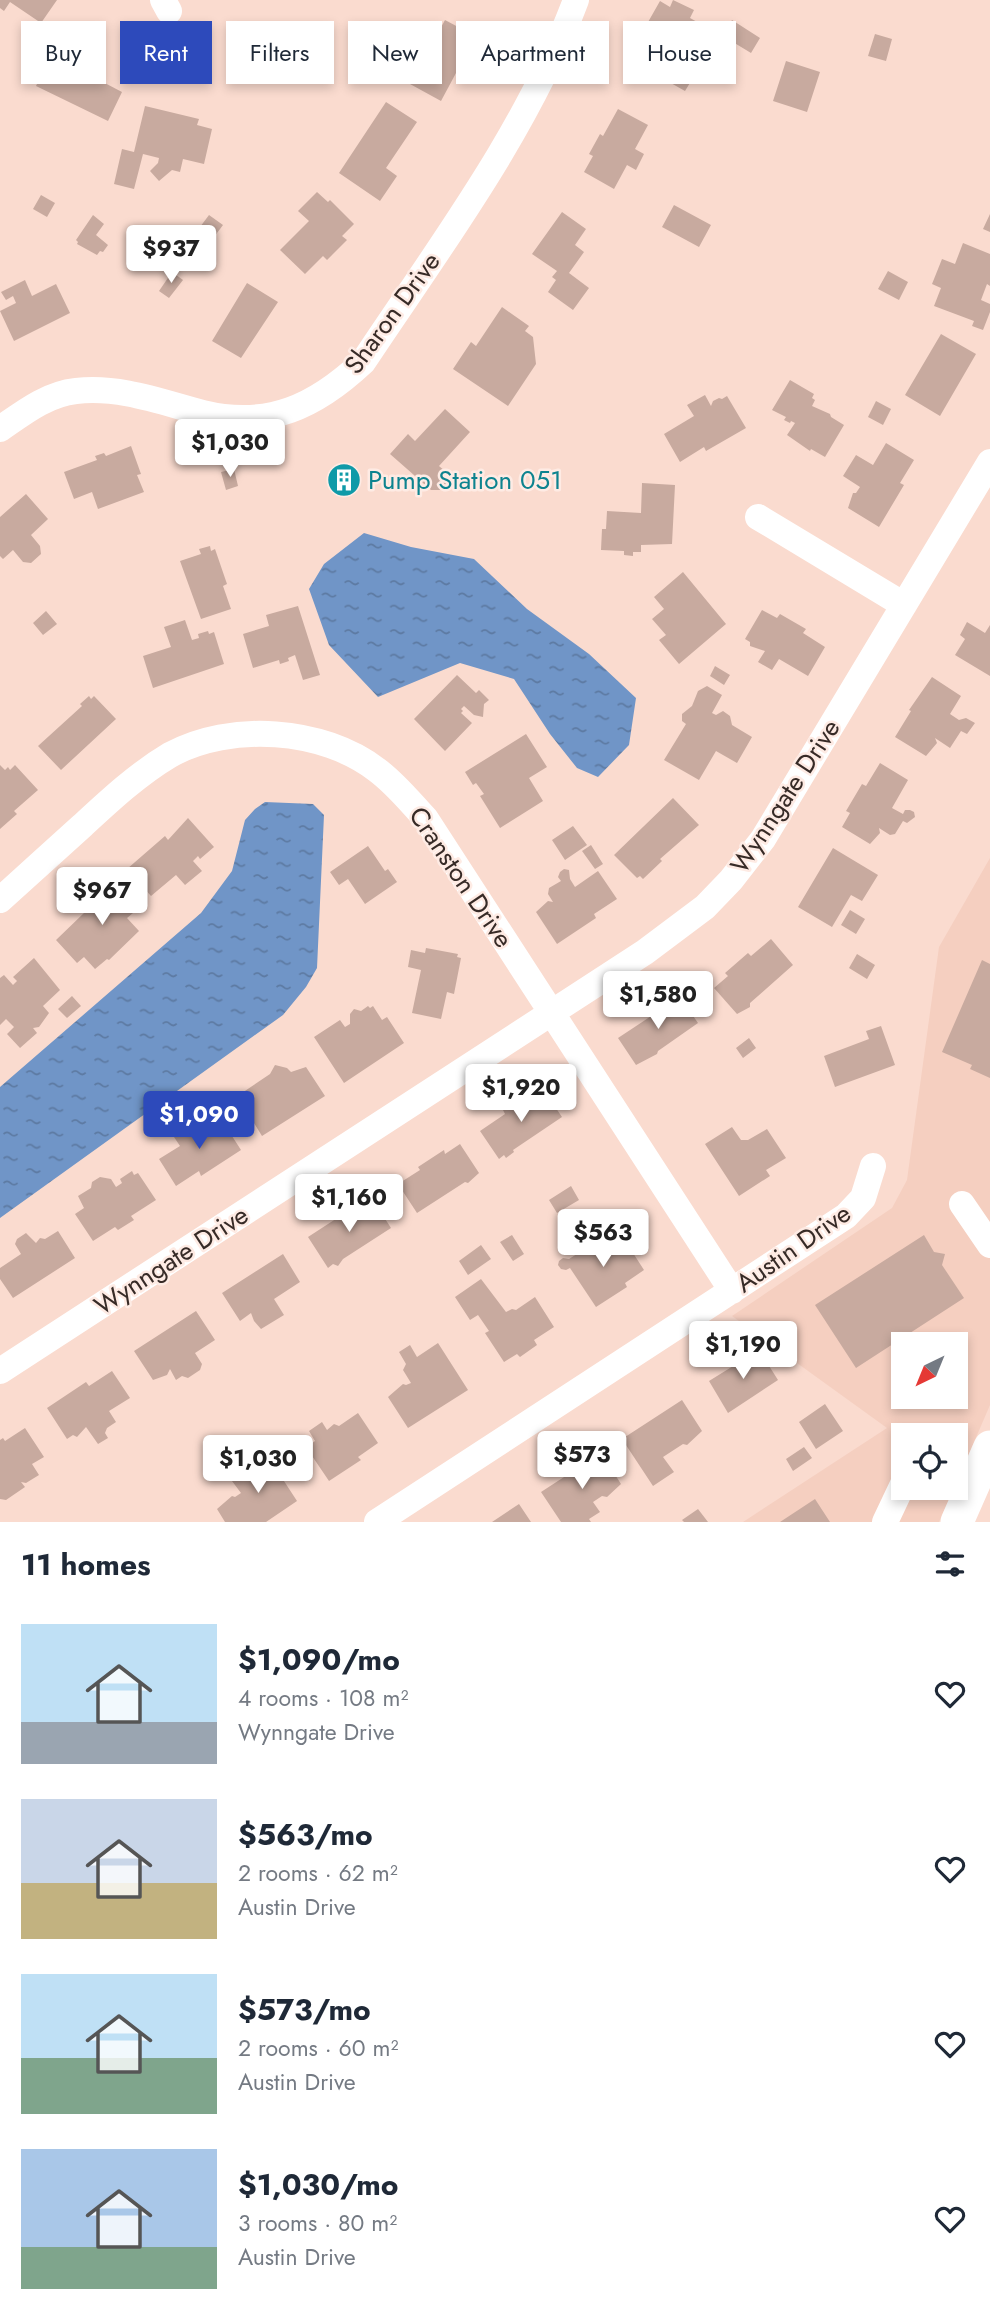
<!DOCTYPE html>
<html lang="en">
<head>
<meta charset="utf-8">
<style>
  :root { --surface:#fff; --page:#f2f2f3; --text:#1f2937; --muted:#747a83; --accent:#2d4abb }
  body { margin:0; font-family:Jost,sans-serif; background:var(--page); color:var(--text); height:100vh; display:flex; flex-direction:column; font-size:26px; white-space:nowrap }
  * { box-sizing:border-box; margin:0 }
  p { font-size:23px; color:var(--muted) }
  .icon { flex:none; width:38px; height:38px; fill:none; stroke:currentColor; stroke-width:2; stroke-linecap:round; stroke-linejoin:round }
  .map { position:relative; height:1522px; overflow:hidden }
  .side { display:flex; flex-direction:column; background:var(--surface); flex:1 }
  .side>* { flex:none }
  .guide { position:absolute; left:21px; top:21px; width:948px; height:63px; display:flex; gap:14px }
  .needle { width:46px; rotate:223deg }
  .fabs { position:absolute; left:891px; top:1332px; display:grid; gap:14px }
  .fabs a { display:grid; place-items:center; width:77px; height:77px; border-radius:0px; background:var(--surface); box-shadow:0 4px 10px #0003; font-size:35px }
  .price { position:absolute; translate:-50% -60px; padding:0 16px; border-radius:7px; background:#fff; color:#222; font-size:23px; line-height:46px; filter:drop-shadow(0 2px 4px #0008) }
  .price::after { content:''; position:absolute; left:50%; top:42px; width:21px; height:16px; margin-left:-10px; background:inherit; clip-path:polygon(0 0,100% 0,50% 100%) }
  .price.current { background:var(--accent); color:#fff }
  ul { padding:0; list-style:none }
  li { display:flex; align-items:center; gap:21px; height:175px; padding:0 21px }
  li span { display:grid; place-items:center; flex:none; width:196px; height:140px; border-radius:0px; color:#555 }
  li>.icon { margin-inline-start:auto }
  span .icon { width:84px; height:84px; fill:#fffc; stroke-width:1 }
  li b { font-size:30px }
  h2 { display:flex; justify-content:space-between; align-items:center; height:84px; padding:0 21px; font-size:30px }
  .pill { padding:0 24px; border-radius:0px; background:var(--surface); box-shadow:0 4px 10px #0003; font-size:24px; line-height:63px }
  .pill.current { background:var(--accent); color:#fff }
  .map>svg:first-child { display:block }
  .built { fill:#f5cfc0; fill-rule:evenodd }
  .water { fill:url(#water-ripples) }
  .building { fill:#c8aa9f }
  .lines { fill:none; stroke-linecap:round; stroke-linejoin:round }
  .minor { stroke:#fff; stroke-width:26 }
  .major { stroke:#fff; stroke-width:33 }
  .labels { text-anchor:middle; stroke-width:5; stroke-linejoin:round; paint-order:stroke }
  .street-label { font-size:26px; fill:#372b27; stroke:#feebe4 }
  .culture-label { font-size:26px; fill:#0d838f; stroke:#feebe4; text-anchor:start }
</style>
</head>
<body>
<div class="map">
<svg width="990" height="1522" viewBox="0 0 990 1522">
  <defs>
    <pattern id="water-ripples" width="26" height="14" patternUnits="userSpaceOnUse" patternTransform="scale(1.75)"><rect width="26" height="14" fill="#7095c7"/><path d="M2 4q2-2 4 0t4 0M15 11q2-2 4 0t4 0" fill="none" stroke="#5d7aa2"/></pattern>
  </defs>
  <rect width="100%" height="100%" fill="#fadbcf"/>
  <!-- built -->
  <path class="built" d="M 990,858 L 990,1405 L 956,1484 L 956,1435 L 903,1435 L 903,1488 L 954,1488 L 939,1522 L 743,1522 L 887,1428 L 732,1316 L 892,1208 L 907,1180 L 939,947 ZM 903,1344 L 956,1344 L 956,1396 L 903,1396 Z"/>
  <!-- water -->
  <path class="water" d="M 364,533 L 411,547 L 474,559 L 527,609 L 589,654 L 636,698 L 629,745 L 598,777 L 577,768 L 550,734 L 514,679 L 460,663 L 378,697 L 329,645 L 309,589 L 324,564 Z
    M 265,802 L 313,804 L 324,815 L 317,968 L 306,987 L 283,1015 L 0,1218 L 0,1087 L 201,913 L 232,871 L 245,820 L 255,809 Z"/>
  <!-- building -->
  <path class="building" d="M 0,0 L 57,0 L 41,23 L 10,2 L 4,11 L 0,8 Z
    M 673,0 L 694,10 L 690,18 L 717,33 L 708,49 L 710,50 L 685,91 L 637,64 L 649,43 L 639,38 L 660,1 L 670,7 Z
    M 445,20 L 475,36 L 466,53 L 469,55 L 459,74 L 456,73 L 441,101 L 410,84 L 423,60 L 396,42 L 406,24 L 434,40 Z
    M 732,20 L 760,38 L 751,53 L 723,36 Z
    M 875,34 L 892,39 L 886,61 L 868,56 Z
    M 51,55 L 122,92 L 108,121 L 36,86 Z
    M 786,61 L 820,72 L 807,112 L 773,101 Z
    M 386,102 L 417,122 L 386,168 L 397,176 L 380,201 L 339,173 Z
    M 145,106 L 199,119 L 197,125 L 212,129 L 204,164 L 183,159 L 180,172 L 172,170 L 159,181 L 150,171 L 158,163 L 159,158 L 143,154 L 134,189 L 114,184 L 122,149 L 134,152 Z
    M 618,109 L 648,125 L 635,149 L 644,154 L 636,170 L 627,165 L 614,189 L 584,172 L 593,156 L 589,154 L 600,134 L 603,136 Z
    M 317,192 L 328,202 L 330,200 L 354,224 L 342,236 L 347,240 L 327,260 L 323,256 L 305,274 L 280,250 L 309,221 L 298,211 Z
    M 41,195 L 55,203 L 47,217 L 33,209 Z
    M 674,205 L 711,225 L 699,247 L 662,227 Z
    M 562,212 L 586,229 L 575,245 L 584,252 L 569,273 L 589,288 L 573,310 L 548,292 L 556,280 L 552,277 L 557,271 L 532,254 Z
    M 990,214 L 990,232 L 983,229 Z
    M 93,215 L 104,224 L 96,235 L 108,245 L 103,252 L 100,251 L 97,255 L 77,244 L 78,242 L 76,240 Z
    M 209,215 L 223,225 L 214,237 L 200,227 Z
    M 155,227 L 168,235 L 150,264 L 133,254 L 141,241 L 145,243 Z
    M 189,240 L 204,250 L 199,259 L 183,249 Z
    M 963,243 L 990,254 L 990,286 L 987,284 L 981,300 L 990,304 L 990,312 L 983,330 L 972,326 L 974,321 L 934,306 L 941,288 L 932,284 L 942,259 L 955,264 Z
    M 888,271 L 908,282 L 899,300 L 878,289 Z
    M 172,272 L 183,280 L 169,298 L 159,291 Z
    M 25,280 L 32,296 L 56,284 L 70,313 L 14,341 L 0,311 L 16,303 L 13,296 L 6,300 L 1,292 Z
    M 247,283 L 278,302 L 241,358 L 212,341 Z
    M 502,307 L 529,326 L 525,331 L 533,337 L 536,364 L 508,406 L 453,369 L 471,342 L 476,346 Z
    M 941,334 L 976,354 L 940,416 L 905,395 Z
    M 790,380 L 814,394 L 812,398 L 815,400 L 812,406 L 830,414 L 831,417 L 844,425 L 825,457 L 811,449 L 810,451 L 787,435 L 795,423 L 791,421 L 790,423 L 784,420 L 786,417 L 772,410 Z
    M 705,395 L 711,406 L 713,401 L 719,398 L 722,399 L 727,396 L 746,428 L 706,451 L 704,447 L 680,462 L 664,434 L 694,416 L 687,405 Z
    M 876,401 L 891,409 L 883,425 L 868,417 Z
    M 445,409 L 470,432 L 439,466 L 452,477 L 440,490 L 431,490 L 390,454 L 408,434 L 415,441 Z
    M 886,443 L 914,460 L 900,483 L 904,485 L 879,527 L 848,508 L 853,493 L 856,493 L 860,487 L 843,476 L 856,455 L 873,465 Z
    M 131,446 L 141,474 L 137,475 L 144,492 L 98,509 L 92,492 L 74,499 L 64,472 L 97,460 L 95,456 L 104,453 L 106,456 Z
    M 339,466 L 358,481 L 349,493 L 329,479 Z
    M 234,469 L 238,486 L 226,490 L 221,472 Z
    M 642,483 L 675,485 L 672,544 L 641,545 L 641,552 L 633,552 L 633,556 L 624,555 L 624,551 L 601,550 L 602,529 L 606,529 L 607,511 L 641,513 Z
    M 26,494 L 48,519 L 31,535 L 40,546 L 41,554 L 31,563 L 23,562 L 13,550 L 3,559 L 0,556 L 0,517 Z
    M 210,546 L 211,551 L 215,549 L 227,584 L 223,586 L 231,609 L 201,619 L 180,561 L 201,554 L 199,549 Z
    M 683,572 L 726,624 L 679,664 L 659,640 L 666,635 L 652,619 L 664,609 L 654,597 Z
    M 298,606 L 320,675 L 303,680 L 295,655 L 288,658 L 289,661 L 280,664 L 279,660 L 253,668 L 243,634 L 269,626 L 266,615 Z
    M 762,610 L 777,618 L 780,614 L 806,629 L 803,633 L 825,647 L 808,676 L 779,659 L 772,670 L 758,662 L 765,651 L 750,646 L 750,642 L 745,639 Z
    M 46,611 L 57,624 L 43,635 L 33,623 Z
    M 185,620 L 192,640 L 199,638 L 198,634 L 208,631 L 209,634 L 214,632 L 224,664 L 153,688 L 143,656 L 171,647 L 164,627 Z
    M 967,622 L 985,633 L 990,625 L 990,676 L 955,655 L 965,639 L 960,635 Z
    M 715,666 L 730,675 L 724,685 L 710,676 Z
    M 457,675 L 476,693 L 479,690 L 489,700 L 484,704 L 483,717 L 474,715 L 464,706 L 461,709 L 463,711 L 461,713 L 472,723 L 445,751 L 414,719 Z
    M 932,677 L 961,696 L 950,714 L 959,720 L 966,718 L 975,723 L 967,734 L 961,731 L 950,748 L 935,738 L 937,743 L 926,756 L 895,737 L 911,711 L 909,710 Z
    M 707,686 L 722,695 L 712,713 L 716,715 L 723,711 L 730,716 L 732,725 L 752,737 L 737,763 L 716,751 L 699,780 L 664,760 L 686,724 L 682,721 L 682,714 L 692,706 L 698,691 Z
    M 89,696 L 91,699 L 94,696 L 116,719 L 61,770 L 38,746 L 82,706 L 80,704 Z
    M 526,734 L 547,767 L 529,778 L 543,801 L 500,828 L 480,796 L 484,794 L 476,783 L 473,785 L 465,772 Z
    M 880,763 L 908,780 L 892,808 L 903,814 L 905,810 L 910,810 L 914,812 L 915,817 L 907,823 L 903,821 L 895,834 L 890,835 L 879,828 L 880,833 L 870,844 L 842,827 L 850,813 L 846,811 L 862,784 L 866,786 Z
    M 0,765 L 5,770 L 8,767 L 10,770 L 15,765 L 38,790 L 14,811 L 17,814 L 0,829 Z
    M 673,798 L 699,825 L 660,859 L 662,861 L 643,879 L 640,876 L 637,878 L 614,855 Z
    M 188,818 L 214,847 L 200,859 L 198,856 L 193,861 L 202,871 L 185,885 L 176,875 L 151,896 L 127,869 L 165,836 L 168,840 Z
    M 573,826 L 587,845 L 565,860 L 552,840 Z
    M 591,845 L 603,864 L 595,869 L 582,851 Z
    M 368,846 L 385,871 L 388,869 L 397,882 L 365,904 L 348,879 L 339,885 L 330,872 Z
    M 833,848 L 878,875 L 862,901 L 851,895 L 832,927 L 798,907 Z
    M 564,869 L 569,870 L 570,879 L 575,887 L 598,871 L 617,899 L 594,914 L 596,918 L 557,944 L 536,912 L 548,901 L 553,902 L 548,894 L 549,888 L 561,881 L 558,877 L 560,872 Z
    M 124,881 L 142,900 L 131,911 L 133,913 L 127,918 L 139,931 L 109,960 L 107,959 L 95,969 L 84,957 L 77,963 L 56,940 L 84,913 L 80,909 L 97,893 L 102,898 Z
    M 850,910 L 865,919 L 856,934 L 841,925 Z
    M 771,939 L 793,965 L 750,1003 L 750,1007 L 737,1014 L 714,988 L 728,976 L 725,973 L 748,953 L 751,956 Z
    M 426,948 L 458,954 L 457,957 L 461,958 L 454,994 L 447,992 L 441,1019 L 412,1013 L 421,970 L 408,967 L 411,950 L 425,953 Z
    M 857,954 L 875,965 L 867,979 L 849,968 Z
    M 34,958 L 60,990 L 43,1006 L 49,1013 L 39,1027 L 33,1028 L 37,1033 L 20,1048 L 7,1034 L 14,1027 L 6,1019 L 0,1025 L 0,978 L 4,975 L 13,985 L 17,981 L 13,977 Z
    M 982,960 L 990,964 L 990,1078 L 970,1069 L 972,1065 L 942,1052 Z
    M 72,996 L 81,1006 L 67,1018 L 58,1009 Z
    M 680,997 L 698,1023 L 658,1051 L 657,1054 L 636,1065 L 618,1038 Z
    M 368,1006 L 370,1008 L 373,1006 L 382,1020 L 387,1017 L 404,1043 L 344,1083 L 314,1037 L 340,1020 L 345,1027 L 350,1024 L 350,1014 L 354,1009 L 361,1011 Z
    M 881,1026 L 895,1065 L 835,1087 L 824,1056 L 869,1039 L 866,1031 Z
    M 749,1038 L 756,1048 L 743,1058 L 736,1048 Z
    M 275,1065 L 287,1068 L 291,1072 L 306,1067 L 325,1096 L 262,1136 L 244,1107 L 240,1109 L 233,1099 L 270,1074 Z
    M 543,1089 L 562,1117 L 513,1150 L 514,1152 L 506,1158 L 504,1155 L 499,1159 L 480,1131 L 505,1114 L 503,1110 L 525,1096 L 527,1101 Z
    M 221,1119 L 241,1150 L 201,1176 L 199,1171 L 176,1186 L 159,1159 L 180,1146 L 172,1134 L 192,1121 L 200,1132 L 213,1121 Z
    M 732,1127 L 741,1140 L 748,1140 L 767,1129 L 786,1158 L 766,1170 L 770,1176 L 739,1196 L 705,1144 Z
    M 460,1144 L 479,1173 L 468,1183 L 465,1182 L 417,1213 L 398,1184 L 420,1170 L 418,1167 L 444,1150 L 445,1154 Z
    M 132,1171 L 134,1175 L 138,1173 L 156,1200 L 131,1216 L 134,1220 L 118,1230 L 115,1227 L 93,1241 L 75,1214 L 84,1208 L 78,1196 L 91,1188 L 92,1182 L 100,1177 L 111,1179 L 116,1187 L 122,1183 L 120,1179 Z
    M 571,1186 L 579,1200 L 557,1213 L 549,1200 Z
    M 373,1200 L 391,1228 L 343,1259 L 338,1266 L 333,1264 L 328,1268 L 308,1237 L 348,1211 L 351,1215 Z
    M 58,1231 L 75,1258 L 13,1298 L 0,1279 L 0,1268 L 21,1254 L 15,1244 L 17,1239 L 26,1233 L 36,1243 L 40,1238 L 45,1239 Z
    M 512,1235 L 524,1254 L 513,1261 L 500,1242 Z
    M 595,1235 L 600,1242 L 593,1247 L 597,1253 L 601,1250 L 605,1252 L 624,1239 L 644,1270 L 625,1283 L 627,1287 L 596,1307 L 570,1268 L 566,1270 L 561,1269 L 558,1265 L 559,1261 L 563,1258 L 569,1259 L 580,1252 L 577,1247 Z
    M 924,1235 L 934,1252 L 945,1254 L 942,1265 L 964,1298 L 856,1368 L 815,1305 Z
    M 481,1245 L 491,1259 L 468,1275 L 459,1261 Z
    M 283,1254 L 300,1282 L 274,1299 L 284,1315 L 261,1329 L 254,1321 L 251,1313 L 240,1321 L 222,1293 Z
    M 481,1279 L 506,1312 L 512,1309 L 516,1310 L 535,1297 L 554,1327 L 534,1340 L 537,1345 L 520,1357 L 517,1354 L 504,1362 L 485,1333 L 489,1331 L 478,1315 L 470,1320 L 455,1297 Z
    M 196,1311 L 215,1340 L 195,1353 L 202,1364 L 200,1370 L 188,1378 L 182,1376 L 176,1380 L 170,1369 L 167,1375 L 153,1380 L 134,1351 Z
    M 438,1343 L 468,1390 L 408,1428 L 388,1397 L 403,1384 L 406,1385 L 411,1383 L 403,1370 L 406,1364 L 399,1352 L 410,1345 L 417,1357 Z
    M 759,1350 L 778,1380 L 728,1413 L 709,1381 Z
    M 112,1371 L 130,1398 L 109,1411 L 116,1422 L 107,1428 L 105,1433 L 108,1438 L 98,1444 L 86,1427 L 77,1437 L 73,1435 L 67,1439 L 47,1408 L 86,1382 L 89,1386 Z
    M 682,1400 L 702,1431 L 687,1445 L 683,1444 L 663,1457 L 674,1472 L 653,1486 L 622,1439 Z
    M 825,1404 L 843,1431 L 816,1449 L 799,1422 Z
    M 358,1413 L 378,1443 L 358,1457 L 361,1460 L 329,1481 L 306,1447 L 315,1441 L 309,1431 L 322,1422 L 327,1430 L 334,1424 L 339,1426 Z
    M 25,1428 L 44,1457 L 32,1464 L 39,1475 L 26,1483 L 21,1482 L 25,1487 L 6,1500 L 0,1499 L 0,1440 L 3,1438 L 5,1441 Z
    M 804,1447 L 812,1458 L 793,1471 L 786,1459 Z
    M 601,1453 L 621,1484 L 607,1497 L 602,1496 L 593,1502 L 600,1512 L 589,1519 L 591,1522 L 561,1522 L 541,1492 Z
    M 267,1455 L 297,1501 L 266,1522 L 225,1522 L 217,1509 L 232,1496 L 235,1497 L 241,1493 L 232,1481 Z
    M 815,1499 L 830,1522 L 780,1522 Z
    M 519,1504 L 531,1522 L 492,1522 Z
    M 698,1509 L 708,1522 L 684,1522 L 682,1520 Z"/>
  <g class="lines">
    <!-- minor -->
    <path class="minor" d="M 163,0 L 169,11
      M 0,429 C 23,413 47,394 76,391 C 120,386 161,402 203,413 C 269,429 316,406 363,362 C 440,246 527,131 576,0
      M 758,517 L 904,605
      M 0,900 C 28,875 55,850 83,825 C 110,800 138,774 170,755 C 230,722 323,728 377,770 C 396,784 410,802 426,819 L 732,1291
      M 962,1204 L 990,1245
      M 0,1371 L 645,952 L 705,907 L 731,880 L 763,839 L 990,462
      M 377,1522 L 846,1216 L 863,1198 L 873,1166
      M 885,1522 L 903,1484"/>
    <!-- major -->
    <path class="major" d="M 957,1522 L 990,1447"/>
  </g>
  <!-- icons -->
  <defs>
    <g id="building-disc" transform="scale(1.75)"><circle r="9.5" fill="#0f9aa8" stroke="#feebe4"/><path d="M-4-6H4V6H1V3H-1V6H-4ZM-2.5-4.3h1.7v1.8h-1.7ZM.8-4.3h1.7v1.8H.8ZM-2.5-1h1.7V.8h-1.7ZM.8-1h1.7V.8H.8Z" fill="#fff"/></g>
  </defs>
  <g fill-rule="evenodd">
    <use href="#building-disc" x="344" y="480"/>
  </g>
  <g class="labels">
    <!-- street labels -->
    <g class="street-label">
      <text transform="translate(392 313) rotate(-54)" y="9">Sharon Drive</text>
      <text transform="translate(785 796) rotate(-57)" y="9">Wynngate Drive</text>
      <text transform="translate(461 877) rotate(56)" y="9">Cranston Drive</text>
      <text transform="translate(793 1248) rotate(-35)" y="9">Austin Drive</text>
      <text transform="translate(171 1260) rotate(-33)" y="9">Wynngate Drive</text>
    </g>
    <!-- culture labels -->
    <g class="culture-label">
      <text x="368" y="489">Pump Station 051</text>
    </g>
  </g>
</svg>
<div class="fabs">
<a><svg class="needle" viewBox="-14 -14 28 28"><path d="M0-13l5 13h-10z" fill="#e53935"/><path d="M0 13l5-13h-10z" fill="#747a83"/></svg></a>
<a><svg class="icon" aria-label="locate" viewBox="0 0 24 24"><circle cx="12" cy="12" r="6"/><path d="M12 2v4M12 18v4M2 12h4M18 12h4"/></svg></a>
</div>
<b class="price" style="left:171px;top:285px">$937</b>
<b class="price" style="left:230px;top:479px">$1,030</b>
<b class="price" style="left:102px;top:927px">$967</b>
<b class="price" style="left:658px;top:1031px">$1,580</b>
<b class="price" style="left:521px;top:1124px">$1,920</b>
<b class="price current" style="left:199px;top:1151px">$1,090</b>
<b class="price" style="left:349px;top:1234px">$1,160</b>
<b class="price" style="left:603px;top:1269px">$563</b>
<b class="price" style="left:743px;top:1381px">$1,190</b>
<b class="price" style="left:582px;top:1491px">$573</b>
<b class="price" style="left:258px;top:1495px">$1,030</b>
<div class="guide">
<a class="pill">Buy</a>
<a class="pill current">Rent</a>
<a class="pill">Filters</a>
<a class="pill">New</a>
<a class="pill">Apartment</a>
<a class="pill">House</a>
</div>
</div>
<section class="side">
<h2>11 homes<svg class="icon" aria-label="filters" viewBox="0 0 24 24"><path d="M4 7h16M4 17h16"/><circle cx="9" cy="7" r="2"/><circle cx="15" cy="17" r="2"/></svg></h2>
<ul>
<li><span style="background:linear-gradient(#bfe0f5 70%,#9aa5b1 0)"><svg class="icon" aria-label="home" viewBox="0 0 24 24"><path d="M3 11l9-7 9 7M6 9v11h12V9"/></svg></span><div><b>$1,090/mo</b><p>4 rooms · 108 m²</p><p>Wynngate Drive</p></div><svg class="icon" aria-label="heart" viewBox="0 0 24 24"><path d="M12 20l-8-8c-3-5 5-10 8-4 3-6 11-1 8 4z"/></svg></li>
<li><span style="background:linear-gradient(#c9d6e8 60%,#c2b280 0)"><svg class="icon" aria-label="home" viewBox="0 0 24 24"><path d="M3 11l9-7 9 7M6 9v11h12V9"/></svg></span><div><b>$563/mo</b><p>2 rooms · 62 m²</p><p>Austin Drive</p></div><svg class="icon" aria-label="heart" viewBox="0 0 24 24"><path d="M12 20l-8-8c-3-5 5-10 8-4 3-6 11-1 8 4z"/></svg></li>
<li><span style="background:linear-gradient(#bfe0f5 60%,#7fa58c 0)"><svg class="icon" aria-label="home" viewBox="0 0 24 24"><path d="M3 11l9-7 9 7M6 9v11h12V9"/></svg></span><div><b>$573/mo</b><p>2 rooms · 60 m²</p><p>Austin Drive</p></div><svg class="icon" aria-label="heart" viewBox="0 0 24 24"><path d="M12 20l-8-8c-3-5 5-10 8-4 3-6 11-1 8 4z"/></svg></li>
<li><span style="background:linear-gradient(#a9c7e8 70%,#7fa58c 0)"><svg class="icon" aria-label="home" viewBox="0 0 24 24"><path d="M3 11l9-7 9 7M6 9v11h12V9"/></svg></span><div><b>$1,030/mo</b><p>3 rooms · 80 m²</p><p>Austin Drive</p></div><svg class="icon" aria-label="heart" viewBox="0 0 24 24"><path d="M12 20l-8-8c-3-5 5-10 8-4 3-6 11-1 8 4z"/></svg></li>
</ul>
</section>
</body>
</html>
